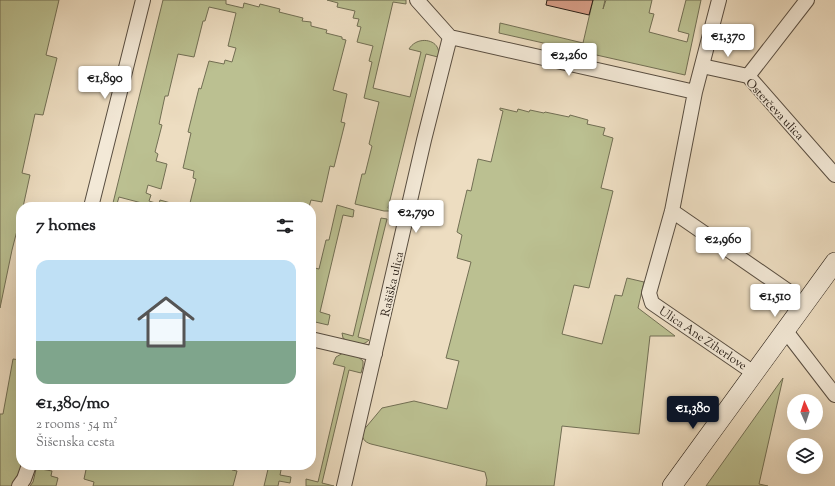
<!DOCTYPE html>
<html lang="en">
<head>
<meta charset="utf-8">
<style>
  :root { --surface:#fff; --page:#f2f2f2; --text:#202124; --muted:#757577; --accent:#111827 }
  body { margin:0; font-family:"Sorts Mill Goudy",serif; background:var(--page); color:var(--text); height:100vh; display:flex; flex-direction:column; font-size:15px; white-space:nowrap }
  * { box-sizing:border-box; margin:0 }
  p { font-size:13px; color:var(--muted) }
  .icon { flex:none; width:22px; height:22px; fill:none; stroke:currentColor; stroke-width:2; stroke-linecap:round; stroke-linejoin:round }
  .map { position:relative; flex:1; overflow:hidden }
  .details { position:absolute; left:16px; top:202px; width:300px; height:268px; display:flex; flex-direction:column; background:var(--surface); border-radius:16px; box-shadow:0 4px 16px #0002 }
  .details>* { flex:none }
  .needle { width:26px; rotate:357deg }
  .buttons { position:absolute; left:787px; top:394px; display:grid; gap:8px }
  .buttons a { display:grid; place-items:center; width:36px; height:36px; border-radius:50%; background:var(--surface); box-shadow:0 4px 16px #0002; font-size:20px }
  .price { position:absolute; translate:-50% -34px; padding:0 9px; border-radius:4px; background:#fff; color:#222; font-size:13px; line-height:26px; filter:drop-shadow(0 1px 2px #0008) }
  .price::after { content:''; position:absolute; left:50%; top:24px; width:12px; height:9px; margin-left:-6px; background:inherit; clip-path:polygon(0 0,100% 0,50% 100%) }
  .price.current { background:var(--accent); color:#fff }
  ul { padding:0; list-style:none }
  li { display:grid; align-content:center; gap:8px; height:212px; padding:0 20px }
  li span { display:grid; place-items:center; height:124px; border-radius:12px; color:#555 }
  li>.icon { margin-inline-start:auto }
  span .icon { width:72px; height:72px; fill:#fffc; stroke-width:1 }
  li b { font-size:17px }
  h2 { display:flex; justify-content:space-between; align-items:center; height:48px; padding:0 20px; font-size:17px }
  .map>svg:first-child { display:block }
  .green { fill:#bbc091; stroke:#726f54 }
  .building { fill:#daa08a; stroke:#281e16 }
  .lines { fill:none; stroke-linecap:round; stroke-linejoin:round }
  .minor-casing { stroke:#594e41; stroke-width:16 }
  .secondary-casing { stroke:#281e16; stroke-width:20 }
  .minor { stroke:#f3e9d7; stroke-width:14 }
  .secondary { stroke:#f3e9d7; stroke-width:19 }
  .labels { text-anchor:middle; stroke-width:3; stroke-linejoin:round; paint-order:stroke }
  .street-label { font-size:12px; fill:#281e16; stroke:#f3e9d7 }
</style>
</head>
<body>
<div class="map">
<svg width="835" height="486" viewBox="0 0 835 486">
  <rect width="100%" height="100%" fill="#edddc1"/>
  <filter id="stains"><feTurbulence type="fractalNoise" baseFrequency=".005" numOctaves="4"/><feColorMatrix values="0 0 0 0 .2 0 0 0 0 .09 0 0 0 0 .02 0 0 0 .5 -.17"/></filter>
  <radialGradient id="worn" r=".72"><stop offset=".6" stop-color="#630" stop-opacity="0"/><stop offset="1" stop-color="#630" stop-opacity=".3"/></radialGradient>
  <!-- green -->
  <path class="green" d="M 0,0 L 59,0 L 46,55 L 57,58 L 43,115 L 35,114 L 22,173 L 30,175 L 23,207 L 21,207 L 21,215 L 12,250 L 0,308 Z
    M 163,0 L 226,0 L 226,4 L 243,8 L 244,3 L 259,7 L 260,4 L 280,9 L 279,12 L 303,18 L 302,21 L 311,22 L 311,26 L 327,30 L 326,33 L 342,37 L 342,39 L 346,40 L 333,90 L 347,94 L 341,122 L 345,123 L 334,167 L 330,166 L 322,202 L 311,200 L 309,207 L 189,207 L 196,179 L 193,178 L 194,171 L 183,168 L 191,133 L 188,132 L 199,88 L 201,89 L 209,61 L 224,64 L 225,60 L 232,62 L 236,48 L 228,46 L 236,13 L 209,7 L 205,21 L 203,21 L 194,57 L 178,54 L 168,96 L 165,96 L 159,124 L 162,125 L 155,152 L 158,154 L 156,161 L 167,164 L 161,189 L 148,185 L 146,193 L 151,195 L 149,201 L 159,204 L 160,200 L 185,207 L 157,207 L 119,197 L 116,207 L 112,207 Z
    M 327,0 L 406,0 L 406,4 L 393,2 L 373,88 L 410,97 L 421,52 L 409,49 C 418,34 443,40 438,57 L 426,54 L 388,208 L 400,211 L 384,211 L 355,204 L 362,174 L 365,174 L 372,146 L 369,144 L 379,102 L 364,98 L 372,62 L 369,61 L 373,46 L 357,42 L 361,27 L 357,26 L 359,19 L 353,18 L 355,11 L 337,7 L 338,3 Z
    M 593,0 L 605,0 L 603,9 L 606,0 L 652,0 L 649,13 L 654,14 L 649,32 L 687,42 L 689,34 L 678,31 L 686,0 L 701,0 L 685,75 L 499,33 L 500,23 L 583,43 Z
    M 500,108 L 517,112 L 518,109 L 529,112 L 530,110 L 544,113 L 545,112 L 569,117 L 570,115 L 588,120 L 587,124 L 605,128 L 603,135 L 613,138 L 601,188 L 613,191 L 589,288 L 574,285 L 562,334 L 602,344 L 615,295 L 622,296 L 627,278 L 644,282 L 638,308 L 675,336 L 650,336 L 639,434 L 562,426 L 554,486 L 486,486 L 487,480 L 485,472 L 371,444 C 364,442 362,438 362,432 L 382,408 L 414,401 L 447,409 L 459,361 L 446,358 L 471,262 L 457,258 L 462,235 L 457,232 L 467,190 L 471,191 L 478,159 L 491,162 L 503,111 L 500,110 Z
    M 337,205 L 354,210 L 353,217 L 343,215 L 320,312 L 330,315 L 328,325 L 311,321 L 311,275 L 313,276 L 315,268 L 319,269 L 326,240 L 329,240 Z
    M 381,218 L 387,219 L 358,337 L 369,340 C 361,348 351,344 343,338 L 342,333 L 353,336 Z
    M 343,353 L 357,356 L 363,361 L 363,366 L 361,373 L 349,370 L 322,483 L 334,486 L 306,486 L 306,479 L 318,482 L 345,367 L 333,364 L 336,357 Z
    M 13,359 L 21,360 L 21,465 L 23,465 L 12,486 L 0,486 L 0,414 L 3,414 Z
    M 783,378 L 759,484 L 768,486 L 706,486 Z
    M 37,465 L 41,465 L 41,469 L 52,471 L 51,476 L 58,478 L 56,486 L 30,486 L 33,482 Z
    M 87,465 L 233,465 L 232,470 L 237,471 L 233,486 L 93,486 L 94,482 L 84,479 Z
    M 269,465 L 282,465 L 280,475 L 291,477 L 290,483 L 279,481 L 278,486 L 264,486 Z"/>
  <!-- building -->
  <path class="building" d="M 547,0 L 593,0 L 589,15 L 546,5 Z"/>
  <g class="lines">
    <!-- minor casing -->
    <g class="minor-casing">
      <path id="minor" d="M 719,0 L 695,92 L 672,211 L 649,293 L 652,303 L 754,373
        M 450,37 L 695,92
        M 702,66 L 748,76 L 835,175
        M 748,76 L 807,0
        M 91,207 L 143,0
        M 672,211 L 788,291
        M 785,330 L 835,395
        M 311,339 L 375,354
        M 19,486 L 24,479 L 29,465
        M 344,486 L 424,140 L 450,37 L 417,0"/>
    </g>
    <!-- secondary casing -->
    <g class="secondary-casing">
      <path id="secondary" d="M 672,486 L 835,262"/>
    </g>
    <!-- minor -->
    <use href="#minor" class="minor"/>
    <!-- secondary -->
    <use href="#secondary" class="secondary"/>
  </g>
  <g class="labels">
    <!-- street labels -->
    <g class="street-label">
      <text transform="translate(775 109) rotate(47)" y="4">Osterčeva ulica</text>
      <text transform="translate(392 284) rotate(-77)" y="4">Rašiška ulica</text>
      <text transform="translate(703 338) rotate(34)" y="4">Ulica Ane Ziherlove</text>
    </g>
  </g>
  <rect width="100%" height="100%" filter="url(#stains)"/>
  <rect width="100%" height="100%" fill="url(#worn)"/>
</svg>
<div class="buttons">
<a><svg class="needle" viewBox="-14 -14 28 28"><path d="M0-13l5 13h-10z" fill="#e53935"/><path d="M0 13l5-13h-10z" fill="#757577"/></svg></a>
<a><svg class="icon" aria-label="layers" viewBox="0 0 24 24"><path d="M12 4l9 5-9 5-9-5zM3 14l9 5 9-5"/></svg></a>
</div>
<b class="price" style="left:728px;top:58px">€1,370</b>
<b class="price" style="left:569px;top:77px">€2,260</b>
<b class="price" style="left:105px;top:100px">€1,890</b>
<b class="price" style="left:416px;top:234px">€2,790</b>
<b class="price" style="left:723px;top:261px">€2,960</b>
<b class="price" style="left:775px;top:318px">€1,510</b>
<b class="price current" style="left:693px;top:430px">€1,380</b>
<section class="details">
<h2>7 homes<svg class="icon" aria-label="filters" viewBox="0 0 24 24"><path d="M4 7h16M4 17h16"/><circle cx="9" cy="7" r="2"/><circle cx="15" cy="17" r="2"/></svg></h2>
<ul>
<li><span style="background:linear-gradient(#bfe0f5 65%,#7fa58c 0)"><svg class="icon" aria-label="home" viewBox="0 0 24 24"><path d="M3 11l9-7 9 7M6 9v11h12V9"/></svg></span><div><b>€1,380/mo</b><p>2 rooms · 54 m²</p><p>Šišenska cesta</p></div></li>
</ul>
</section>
</div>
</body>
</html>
